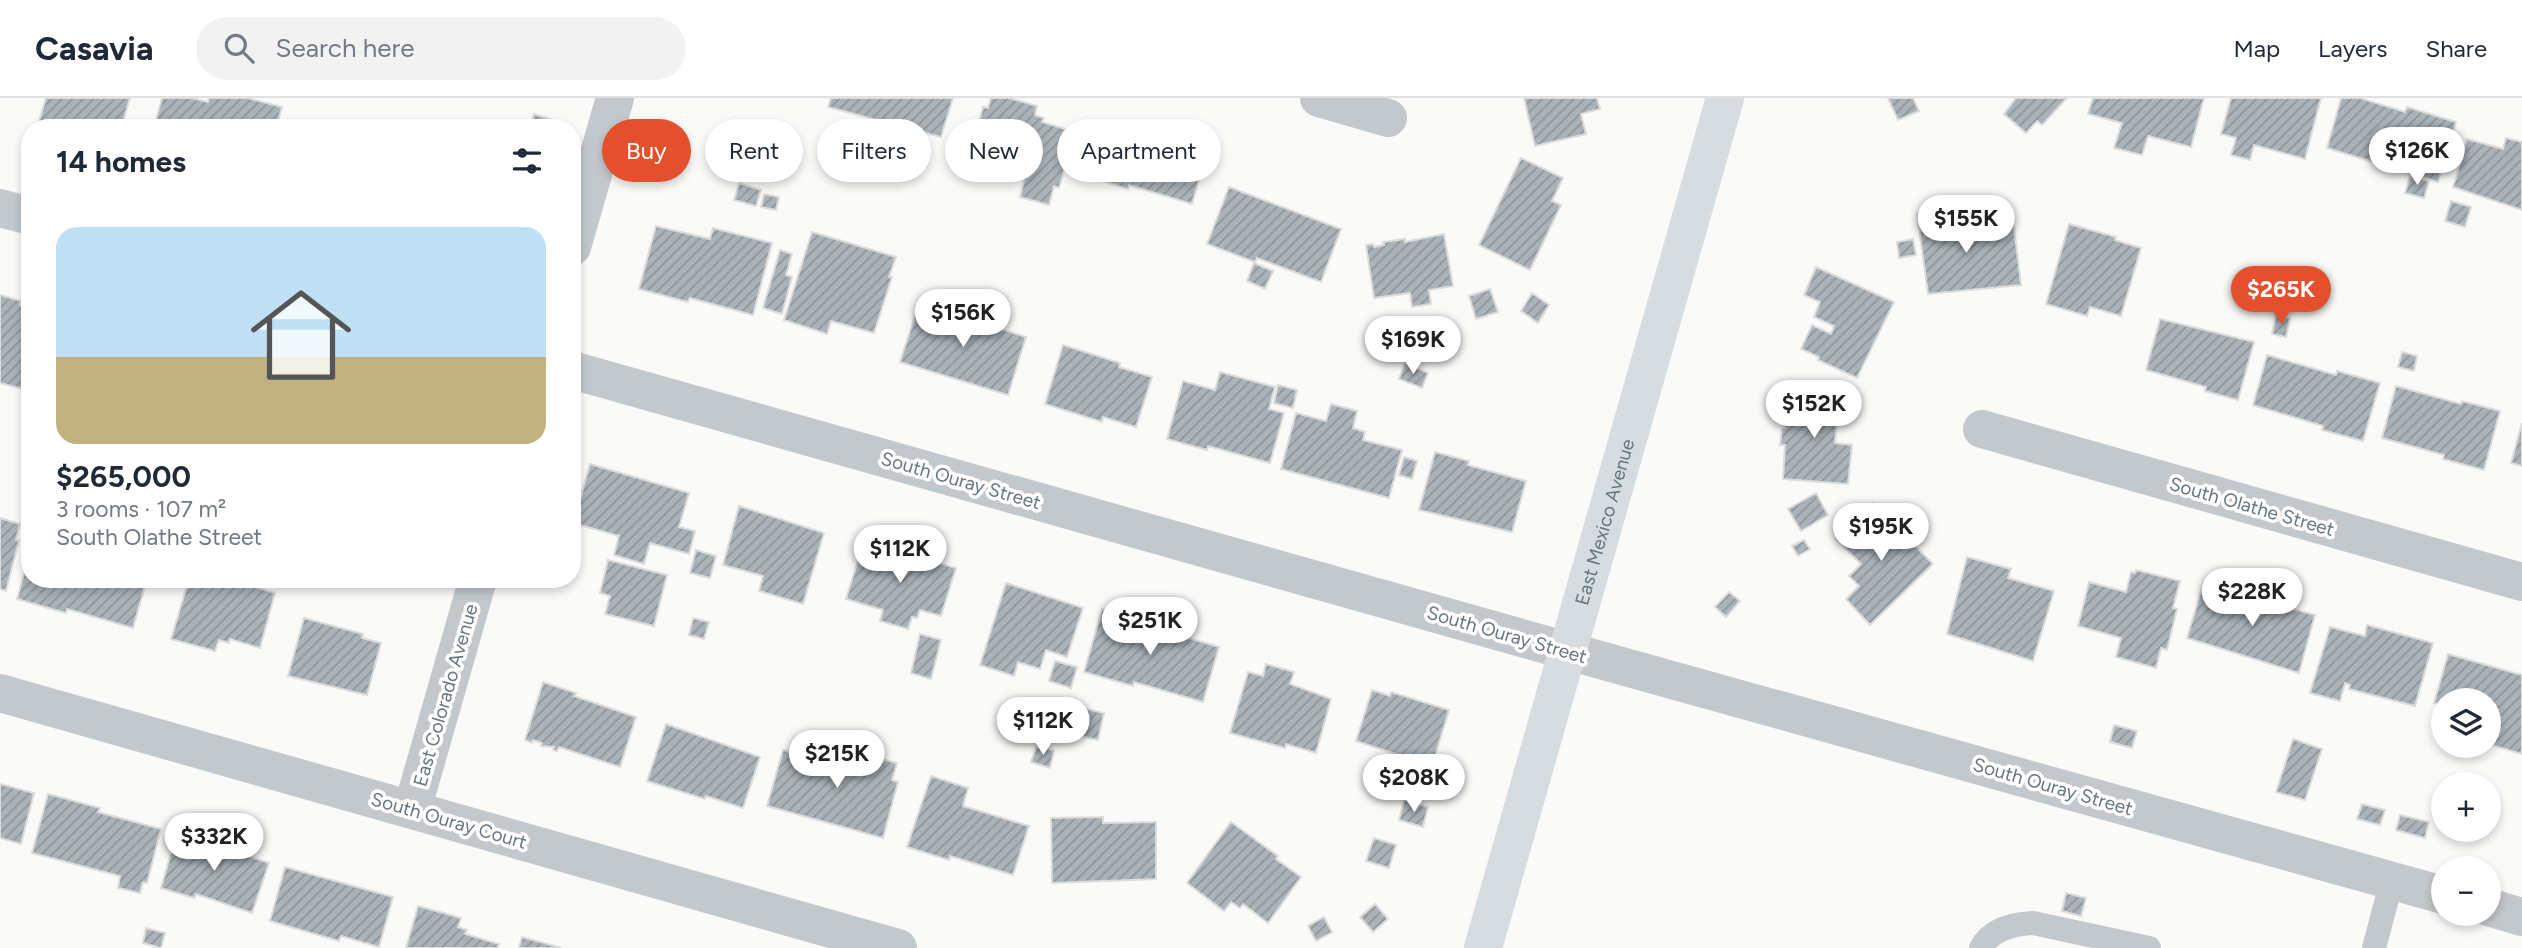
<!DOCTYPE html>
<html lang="en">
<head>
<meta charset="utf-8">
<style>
  :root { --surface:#fff; --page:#f2f2f3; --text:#1f2937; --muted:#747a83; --line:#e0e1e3; --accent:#e4502d }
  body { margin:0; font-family:Figtree,sans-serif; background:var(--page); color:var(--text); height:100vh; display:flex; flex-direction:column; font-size:26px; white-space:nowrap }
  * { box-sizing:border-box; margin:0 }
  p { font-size:23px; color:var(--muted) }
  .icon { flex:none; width:38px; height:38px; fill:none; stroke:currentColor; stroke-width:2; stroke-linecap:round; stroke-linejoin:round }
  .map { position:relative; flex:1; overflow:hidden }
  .side { position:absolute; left:21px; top:21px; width:560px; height:469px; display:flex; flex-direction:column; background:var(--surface); border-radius:28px; box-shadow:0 4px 10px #0003 }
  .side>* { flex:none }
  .hud { position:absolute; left:602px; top:21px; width:665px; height:63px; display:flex; gap:14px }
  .tools { position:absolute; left:2431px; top:590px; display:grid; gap:14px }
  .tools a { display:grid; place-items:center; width:70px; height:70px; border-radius:50%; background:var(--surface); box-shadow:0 4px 10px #0003; font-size:35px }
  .price { position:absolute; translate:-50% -60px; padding:0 16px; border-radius:24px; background:#fff; color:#222; font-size:23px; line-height:46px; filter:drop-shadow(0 2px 4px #0008) }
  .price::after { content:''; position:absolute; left:50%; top:42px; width:21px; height:16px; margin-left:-10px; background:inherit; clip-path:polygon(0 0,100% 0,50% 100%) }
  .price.selected { background:var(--accent); color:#fff }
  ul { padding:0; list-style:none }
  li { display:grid; align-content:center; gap:14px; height:371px; padding:0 35px }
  li span { display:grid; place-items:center; height:217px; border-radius:21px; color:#555 }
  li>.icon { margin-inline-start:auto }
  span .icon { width:126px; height:126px; fill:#fffc; stroke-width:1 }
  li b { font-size:30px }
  h2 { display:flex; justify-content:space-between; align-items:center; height:84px; padding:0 35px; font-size:30px }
  .pill { padding:0 24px; border-radius:32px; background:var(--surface); box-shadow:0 4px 10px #0003; font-size:24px; line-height:63px }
  .pill.selected { background:var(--accent); color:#fff }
  header { display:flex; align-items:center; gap:42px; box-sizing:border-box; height:98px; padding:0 35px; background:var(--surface); border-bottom:2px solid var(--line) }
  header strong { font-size:33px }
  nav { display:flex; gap:38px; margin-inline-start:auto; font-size:24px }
  .search { width:490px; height:63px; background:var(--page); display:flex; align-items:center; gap:18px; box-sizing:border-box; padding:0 24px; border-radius:38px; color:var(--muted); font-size:26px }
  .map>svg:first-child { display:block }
  .building { fill:url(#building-hatch); stroke:#dcdcda; stroke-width:2 }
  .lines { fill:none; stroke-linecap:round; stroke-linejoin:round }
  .lane { stroke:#c3c8cc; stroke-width:24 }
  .street { stroke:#c3c8cc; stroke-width:38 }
  .secondary { stroke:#d6dcdf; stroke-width:38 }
  .labels { text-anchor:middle; stroke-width:7; stroke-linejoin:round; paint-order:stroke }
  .street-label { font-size:19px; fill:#657783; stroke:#fff }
</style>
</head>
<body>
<header>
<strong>Casavia</strong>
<div class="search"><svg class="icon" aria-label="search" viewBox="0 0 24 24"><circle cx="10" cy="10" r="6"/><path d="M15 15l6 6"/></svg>Search here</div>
<nav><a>Map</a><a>Layers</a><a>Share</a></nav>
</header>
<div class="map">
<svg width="2522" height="850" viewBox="0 0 2522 850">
  <defs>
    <pattern id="building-hatch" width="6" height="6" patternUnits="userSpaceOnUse" patternTransform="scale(1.75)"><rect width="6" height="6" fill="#aab3b9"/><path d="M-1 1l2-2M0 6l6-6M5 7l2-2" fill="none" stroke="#8e969c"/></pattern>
  </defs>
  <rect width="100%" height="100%" fill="#fafaf8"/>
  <!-- building -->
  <path class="building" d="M 46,0 L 130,0 L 121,30 L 65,30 L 39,23 Z
    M 162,0 L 191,0 L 208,4 L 209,0 L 247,0 L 282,9 L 276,30 L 154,30 Z
    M 831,0 L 953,0 L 941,39 L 828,9 Z
    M 991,0 L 1009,0 L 1037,8 L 1035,17 L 1044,20 L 1042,24 L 1075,34 L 1059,90 L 1054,88 L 1049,107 L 1020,99 L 1024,82 L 976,69 L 988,26 L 979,24 L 983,9 L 988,10 Z
    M 1524,0 L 1597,0 L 1600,11 L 1581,16 L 1586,36 L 1535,48 Z
    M 1888,0 L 1913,0 L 1919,13 L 1898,22 Z
    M 2016,0 L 2067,0 L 2042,27 L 2037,23 L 2026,35 L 2004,16 Z
    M 2093,0 L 2204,0 L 2191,49 L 2148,38 L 2142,57 L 2114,50 L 2122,25 L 2088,16 Z
    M 2231,0 L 2321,0 L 2305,61 L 2254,47 L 2250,62 L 2231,57 L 2236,40 L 2221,36 Z
    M 2341,0 L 2360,0 L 2405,14 L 2407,9 L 2456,24 L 2438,84 L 2327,50 Z
    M 534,16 L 553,22 L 550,30 L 530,30 Z
    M 1111,26 L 1207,55 L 1192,106 L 1129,87 L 1128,91 L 1095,81 Z
    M 2506,40 L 2522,44 L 2522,112 L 2453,89 L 2467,41 L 2503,51 Z
    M 1521,60 L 1563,80 L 1552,103 L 1561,107 L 1530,172 L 1479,147 Z
    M 2410,78 L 2429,83 L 2424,100 L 2405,95 Z
    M 739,85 L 761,92 L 756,108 L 734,102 Z
    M 1229,89 L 1341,131 L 1321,184 L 1257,160 L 1255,164 L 1207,146 Z
    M 764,96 L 779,99 L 776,112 L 761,109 Z
    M 2451,103 L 2471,109 L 2465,129 L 2445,123 Z
    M 1957,112 L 1960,134 L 2014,128 L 2021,187 L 1928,196 L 1917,116 Z
    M 2069,126 L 2116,139 L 2115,142 L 2141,150 L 2121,218 L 2090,209 L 2087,218 L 2046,206 Z
    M 656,128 L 710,141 L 713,130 L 772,145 L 753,217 L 690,200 L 688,204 L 639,191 Z
    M 812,134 L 896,159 L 889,179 L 892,179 L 874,235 L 831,223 L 827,236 L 784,222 Z
    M 1444,136 L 1453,188 L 1429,192 L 1431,206 L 1412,209 L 1410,195 L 1374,200 L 1366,147 L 1373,146 L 1374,149 L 1384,147 L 1383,144 L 1405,141 L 1405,144 Z
    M 1913,141 L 1916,157 L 1899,160 L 1897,144 Z
    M 780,152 L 792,156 L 786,177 L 792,179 L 782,216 L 763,210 Z
    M 1254,165 L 1273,173 L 1265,191 L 1247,183 Z
    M 1816,169 L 1894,204 L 1857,280 L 1818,262 L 1819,259 L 1801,251 L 1812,227 L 1831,236 L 1834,228 L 1814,219 L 1820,204 L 1804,197 Z
    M 1490,191 L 1498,214 L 1476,221 L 1469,198 Z
    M 1532,195 L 1549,207 L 1538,225 L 1521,213 Z
    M 0,197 L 21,203 L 20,207 L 30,210 L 30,293 L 0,285 Z
    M 919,205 L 1026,239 L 1008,297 L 900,264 Z
    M 2276,217 L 2290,220 L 2286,239 L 2272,236 Z
    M 2160,221 L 2254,244 L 2238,302 L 2205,293 L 2206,289 L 2146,272 Z
    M 1063,247 L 1120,265 L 1119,269 L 1152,279 L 1136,329 L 1103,319 L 1102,324 L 1045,306 Z
    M 2402,254 L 2417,258 L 2414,273 L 2398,269 Z
    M 2267,257 L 2336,277 L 2337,273 L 2380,285 L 2363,343 L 2322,332 L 2323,328 L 2253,307 Z
    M 1405,265 L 1428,275 L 1422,290 L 1399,281 Z
    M 1220,274 L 1275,289 L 1269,311 L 1284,315 L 1270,365 L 1208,348 L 1207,352 L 1167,341 L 1183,283 L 1215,292 Z
    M 1278,287 L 1297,292 L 1293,310 L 1274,305 Z
    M 2396,288 L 2461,306 L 2462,303 L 2500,313 L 2484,372 L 2443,361 L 2444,357 L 2382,340 Z
    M 1789,293 L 1839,297 L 1835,345 L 1852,347 L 1848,386 L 1783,381 L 1785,347 L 1780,347 L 1782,330 L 1785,330 Z
    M 1331,306 L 1357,313 L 1353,330 L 1365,334 L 1363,342 L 1402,352 L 1389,400 L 1281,371 L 1296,315 L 1326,323 Z
    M 2522,325 L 2522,368 L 2511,365 Z
    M 1435,354 L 1469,363 L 1468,367 L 1526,383 L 1512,434 L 1419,412 Z
    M 1404,359 L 1417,363 L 1412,381 L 1399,377 Z
    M 590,366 L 689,395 L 679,429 L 695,433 L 689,456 L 650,445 L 644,466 L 614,457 L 619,438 L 573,425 Z
    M 1816,395 L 1828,417 L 1801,433 L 1788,411 Z
    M 1873,405 L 1933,466 L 1870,527 L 1846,501 L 1859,488 L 1849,478 L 1861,466 L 1836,441 Z
    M 739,408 L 824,435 L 803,506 L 759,493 L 763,478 L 723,467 Z
    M 0,420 L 20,426 L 16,442 L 19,442 L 6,493 L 0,491 Z
    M 1804,442 L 1810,451 L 1798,458 L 1792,448 Z
    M 863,446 L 924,464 L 925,461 L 956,470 L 941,518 L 920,512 L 917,520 L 912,519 L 908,531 L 880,523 L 883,512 L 846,501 Z
    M 696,452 L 716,458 L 710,480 L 690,475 Z
    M 30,453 L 30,481 L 147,481 L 133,530 L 67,511 L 66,515 L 17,501 Z
    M 1967,459 L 2011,471 L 2008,480 L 2054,493 L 2033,563 L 1947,536 Z
    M 608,462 L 667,477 L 654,528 L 605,516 L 610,498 L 600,495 Z
    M 2136,472 L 2180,483 L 2173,510 L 2177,511 L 2167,552 L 2161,550 L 2156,570 L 2116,559 L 2121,540 L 2078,528 L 2089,484 L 2126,494 L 2131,474 L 2135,475 Z
    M 189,481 L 240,481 L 247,483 L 246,486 L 275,495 L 260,550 L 230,541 L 229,545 L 219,542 L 215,553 L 171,541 Z
    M 1006,485 L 1083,510 L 1067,559 L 1046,552 L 1040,571 L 1018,564 L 1014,578 L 980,567 Z
    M 2203,486 L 2315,517 L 2299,575 L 2187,540 Z
    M 1729,494 L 1740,503 L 1726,519 L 1715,509 Z
    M 1102,511 L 1152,525 L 1151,529 L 1219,549 L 1203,604 L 1134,584 L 1133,588 L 1084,574 Z
    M 304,520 L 363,536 L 362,540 L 381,545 L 367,597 L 288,578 Z
    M 693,520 L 709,524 L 704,541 L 689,537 Z
    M 2367,527 L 2433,545 L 2415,608 L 2349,591 L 2350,587 L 2345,585 L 2340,603 L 2310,595 L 2330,529 L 2365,538 Z
    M 920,536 L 941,542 L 931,581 L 911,575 Z
    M 2448,556 L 2522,577 L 2522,656 L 2488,646 L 2488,602 L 2443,602 L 2443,608 L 2434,605 Z
    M 1055,563 L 1077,569 L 1071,590 L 1049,583 Z
    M 1266,566 L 1294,574 L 1290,586 L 1331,601 L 1316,655 L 1286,646 L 1285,650 L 1230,635 L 1248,574 L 1263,578 Z
    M 543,584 L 576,595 L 574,598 L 636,619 L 620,669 L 559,649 L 557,653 L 553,652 L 554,649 L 541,648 L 542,645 L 533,642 L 532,645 L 525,642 Z
    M 1372,592 L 1390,598 L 1391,594 L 1449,612 L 1432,668 L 1356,643 Z
    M 1086,611 L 1104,615 L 1098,642 L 1079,638 Z
    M 666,626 L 760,659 L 743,710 L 706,698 L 705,701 L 647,683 Z
    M 2114,627 L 2137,633 L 2132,650 L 2110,644 Z
    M 2293,641 L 2322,651 L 2305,702 L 2276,694 Z
    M 1037,647 L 1054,653 L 1050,670 L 1031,664 Z
    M 832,648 L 897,665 L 892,682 L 898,684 L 883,740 L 767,708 L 783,652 L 828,664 Z
    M 931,678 L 968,690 L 963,708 L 1029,728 L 1013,777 L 950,758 L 949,762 L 907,749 Z
    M 0,686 L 34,695 L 21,746 L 0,740 Z
    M 48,696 L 100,710 L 98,714 L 161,731 L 147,785 L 143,784 L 140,795 L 118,790 L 120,778 L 32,755 Z
    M 1404,702 L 1428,709 L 1423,729 L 1399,722 Z
    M 2362,706 L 2385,712 L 2380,727 L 2357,721 Z
    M 2400,717 L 2429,724 L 2425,740 L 2396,732 Z
    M 1103,719 L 1103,725 L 1156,724 L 1156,781 L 1052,785 L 1051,720 Z
    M 1231,724 L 1278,758 L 1276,761 L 1301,779 L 1268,825 L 1243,806 L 1240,810 L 1231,804 L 1224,813 L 1187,785 Z
    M 177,734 L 269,765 L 252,815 L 196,796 L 194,800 L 161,790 Z
    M 1374,740 L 1396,747 L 1389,770 L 1366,763 Z
    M 285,769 L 393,799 L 379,849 L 341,838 L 339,843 L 270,823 Z
    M 2066,795 L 2086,800 L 2081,818 L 2062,813 Z
    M 1375,806 L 1388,821 L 1373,834 L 1360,819 Z
    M 418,808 L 461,820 L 458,829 L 467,832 L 465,836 L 499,846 L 497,850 L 406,850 Z
    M 1324,819 L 1332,834 L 1316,843 L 1308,828 Z
    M 146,830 L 165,835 L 161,850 L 143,845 Z
    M 522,839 L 562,850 L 519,850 Z"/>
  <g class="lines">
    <!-- lane -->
    <path class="lane" d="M 1981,850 C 1991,831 2013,826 2033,825 L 2149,850
      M 2374,850 L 2392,782"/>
    <!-- street -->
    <path class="street" d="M 1319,0 L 1388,20
      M 0,110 L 30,118
      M 572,149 L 615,0
      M 572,272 L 1532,543 L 2443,797
      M 1982,331 L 2522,484
      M 0,595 L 898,850
      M 412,712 L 478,481
      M 2488,809 L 2522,819"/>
    <!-- secondary -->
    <path class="secondary" id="s1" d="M 1483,850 L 1725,0"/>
  </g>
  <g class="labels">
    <!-- street labels -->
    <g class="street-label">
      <text transform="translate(961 382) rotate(16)" y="7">South Ouray Street</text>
      <text transform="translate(2252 408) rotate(16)" y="7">South Olathe Street</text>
      <text dy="7" stroke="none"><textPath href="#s1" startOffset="443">East Mexico Avenue</textPath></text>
      <text transform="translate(1507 536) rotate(16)" y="7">South Ouray Street</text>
      <text transform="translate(445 597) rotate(-74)" y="7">East Colorado Avenue</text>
      <text transform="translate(2053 688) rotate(16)" y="7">South Ouray Street</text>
      <text transform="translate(449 722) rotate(16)" y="7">South Ouray Court</text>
    </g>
  </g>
</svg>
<div class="tools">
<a><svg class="icon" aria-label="layers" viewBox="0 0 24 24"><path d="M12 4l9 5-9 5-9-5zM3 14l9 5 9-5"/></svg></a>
<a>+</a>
<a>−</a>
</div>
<b class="price" style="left:2417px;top:89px">$126K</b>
<b class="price" style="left:1966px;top:157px">$155K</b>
<b class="price selected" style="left:2281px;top:228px">$265K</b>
<b class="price" style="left:963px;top:251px">$156K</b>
<b class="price" style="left:1413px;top:278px">$169K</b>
<b class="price" style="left:1814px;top:342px">$152K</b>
<b class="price" style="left:1881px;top:465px">$195K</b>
<b class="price" style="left:900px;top:487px">$112K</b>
<b class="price" style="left:2252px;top:530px">$228K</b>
<b class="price" style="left:1150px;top:559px">$251K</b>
<b class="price" style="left:1043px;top:659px">$112K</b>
<b class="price" style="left:837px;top:692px">$215K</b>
<b class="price" style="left:1414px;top:716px">$208K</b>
<b class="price" style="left:214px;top:775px">$332K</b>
<div class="hud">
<a class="pill selected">Buy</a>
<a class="pill">Rent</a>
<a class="pill">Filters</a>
<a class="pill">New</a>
<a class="pill">Apartment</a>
</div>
<section class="side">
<h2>14 homes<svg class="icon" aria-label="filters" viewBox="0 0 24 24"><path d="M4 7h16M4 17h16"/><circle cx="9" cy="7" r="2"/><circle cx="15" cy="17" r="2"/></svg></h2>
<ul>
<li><span style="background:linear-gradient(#bfe0f5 60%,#c2b280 0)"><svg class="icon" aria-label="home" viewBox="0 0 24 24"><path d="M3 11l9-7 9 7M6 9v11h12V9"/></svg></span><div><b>$265,000</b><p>3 rooms · 107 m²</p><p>South Olathe Street</p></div></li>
</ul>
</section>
</div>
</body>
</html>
